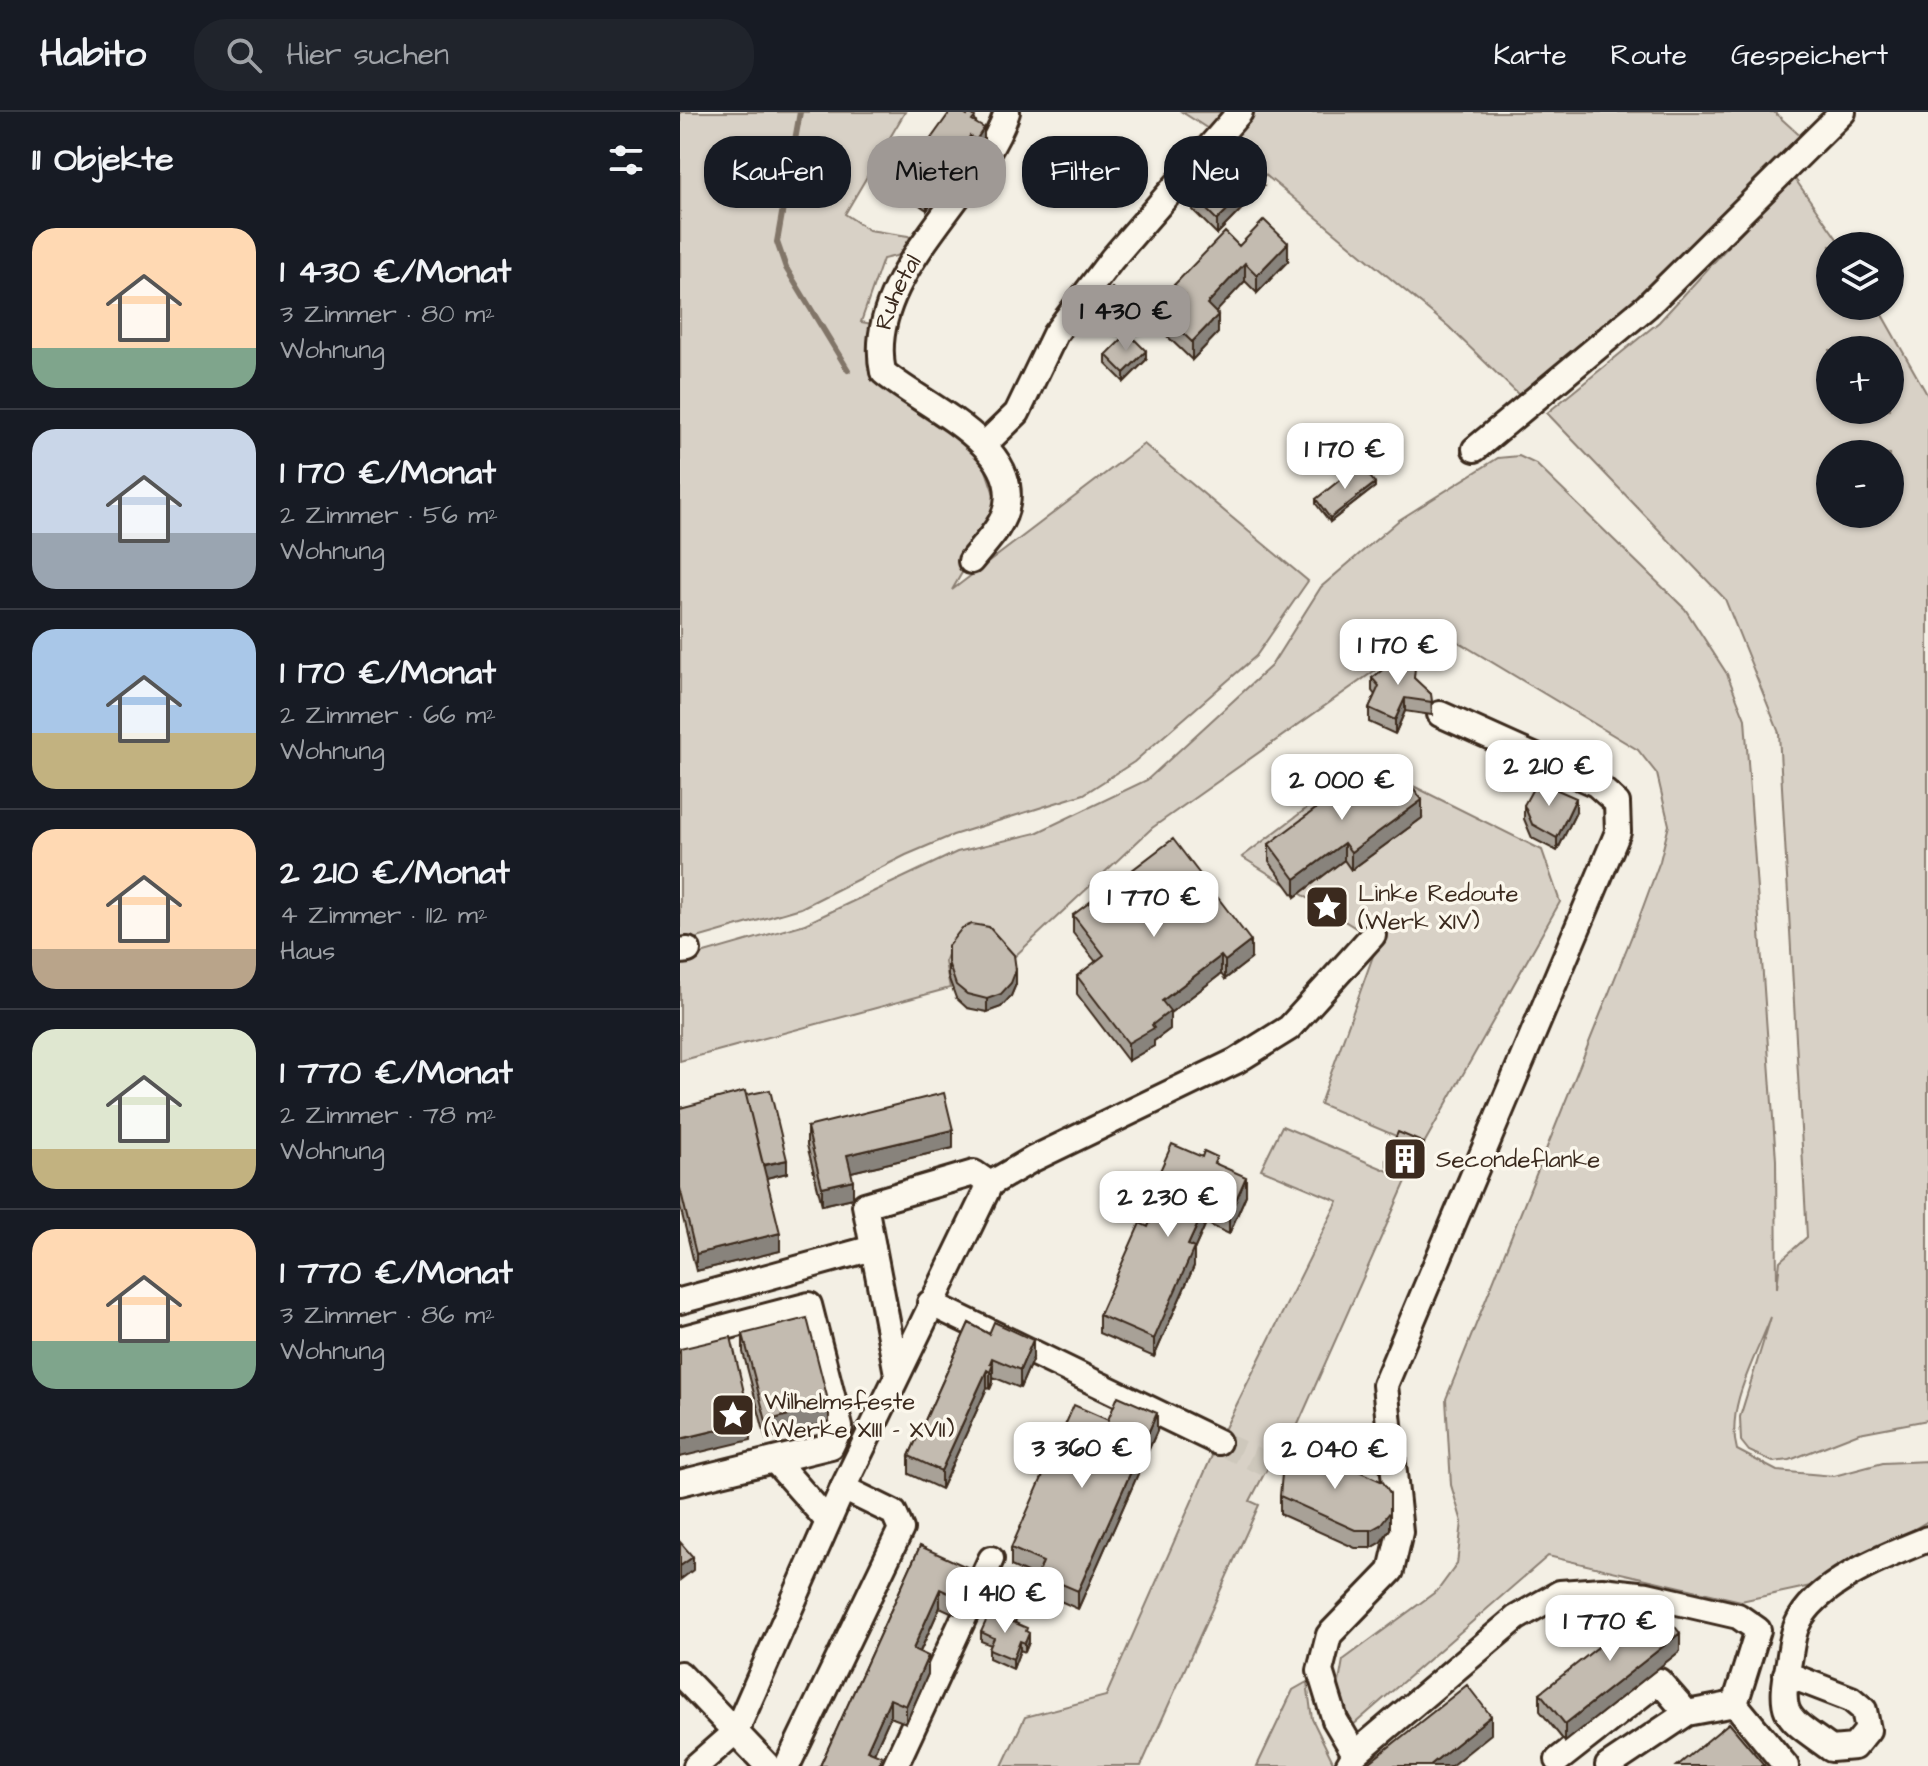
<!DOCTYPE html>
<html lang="de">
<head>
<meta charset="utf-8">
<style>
  :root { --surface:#171b24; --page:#20242c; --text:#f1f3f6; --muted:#9ea1a6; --line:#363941; --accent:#9f9995 }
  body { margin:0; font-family:"Architects Daughter",sans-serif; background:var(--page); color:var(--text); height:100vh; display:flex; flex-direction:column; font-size:30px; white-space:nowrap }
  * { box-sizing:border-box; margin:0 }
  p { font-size:26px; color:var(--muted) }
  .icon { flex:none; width:44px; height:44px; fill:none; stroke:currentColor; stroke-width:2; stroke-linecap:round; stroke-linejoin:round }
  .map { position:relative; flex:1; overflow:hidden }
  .drawer { display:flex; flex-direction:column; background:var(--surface); width:680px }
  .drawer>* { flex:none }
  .guide { position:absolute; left:24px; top:24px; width:760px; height:72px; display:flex; gap:16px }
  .fabs { position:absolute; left:1136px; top:120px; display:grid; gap:16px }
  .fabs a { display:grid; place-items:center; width:88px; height:88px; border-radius:50%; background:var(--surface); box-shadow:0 2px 6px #0004; font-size:40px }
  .price { position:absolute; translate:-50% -68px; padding:0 18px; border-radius:16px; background:#fff; color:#222; font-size:26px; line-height:52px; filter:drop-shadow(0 2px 4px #0008) }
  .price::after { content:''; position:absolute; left:50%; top:48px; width:24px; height:18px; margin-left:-12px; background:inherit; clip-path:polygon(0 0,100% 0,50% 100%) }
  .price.selected { background:var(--accent); color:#111 }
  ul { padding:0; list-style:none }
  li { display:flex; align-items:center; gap:24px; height:200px; padding:0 32px }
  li+li { border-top:2px solid var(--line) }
  li span { display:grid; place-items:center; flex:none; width:224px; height:160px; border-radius:24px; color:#555 }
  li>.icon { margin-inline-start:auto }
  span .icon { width:96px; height:96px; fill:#fffc; stroke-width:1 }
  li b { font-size:34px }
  h2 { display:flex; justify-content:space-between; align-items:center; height:96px; padding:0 32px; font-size:34px }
  .tag { padding:0 28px; border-radius:32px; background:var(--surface); box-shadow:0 2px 6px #0004; font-size:28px; line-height:72px }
  .tag.selected { background:var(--accent); color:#111 }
  header { display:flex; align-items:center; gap:48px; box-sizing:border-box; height:112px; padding:0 40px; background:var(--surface); border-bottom:2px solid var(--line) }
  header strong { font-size:38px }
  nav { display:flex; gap:44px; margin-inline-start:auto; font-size:28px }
  .search { width:560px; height:72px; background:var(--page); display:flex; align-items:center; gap:20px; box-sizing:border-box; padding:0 28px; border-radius:32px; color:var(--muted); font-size:30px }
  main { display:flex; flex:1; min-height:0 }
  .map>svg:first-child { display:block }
  .green { fill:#d8d1c6; stroke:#8a7e72; stroke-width:2; fill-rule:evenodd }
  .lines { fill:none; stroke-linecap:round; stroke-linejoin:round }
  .stream { stroke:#817468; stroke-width:6 }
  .minor-tunnel { stroke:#cec8bc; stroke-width:24; stroke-dasharray:24 12; stroke-linecap:butt }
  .minor-casing { stroke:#3b2a1e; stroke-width:30 }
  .minor { stroke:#fbf7ec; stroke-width:24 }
  .wall { fill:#a8a197; stroke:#3b2a1e; stroke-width:2 }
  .shaded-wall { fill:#88837b; stroke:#3b2a1e; stroke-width:2 }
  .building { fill:#c3bbb0; stroke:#3b2a1e; stroke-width:2 }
  .labels { text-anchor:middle; stroke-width:7; stroke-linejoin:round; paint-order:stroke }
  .street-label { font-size:24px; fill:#3b2a1e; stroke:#fbf7ec }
  .poi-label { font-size:24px; fill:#3b2a1e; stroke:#fbf7ec; text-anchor:start }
</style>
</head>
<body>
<header>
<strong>Habito</strong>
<div class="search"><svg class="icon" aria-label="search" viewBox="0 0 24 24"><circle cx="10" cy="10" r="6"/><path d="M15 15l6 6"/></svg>Hier suchen</div>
<nav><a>Karte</a><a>Route</a><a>Gespeichert</a></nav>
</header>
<main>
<section class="drawer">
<h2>11 Objekte<svg class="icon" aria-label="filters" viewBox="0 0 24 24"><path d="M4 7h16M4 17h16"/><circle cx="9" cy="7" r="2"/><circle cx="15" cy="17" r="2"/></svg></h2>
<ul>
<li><span style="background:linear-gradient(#ffd9b3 75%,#7fa58c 0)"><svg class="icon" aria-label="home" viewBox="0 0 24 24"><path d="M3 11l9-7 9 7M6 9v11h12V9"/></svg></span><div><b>1 430 €/Monat</b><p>3 Zimmer · 80 m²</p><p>Wohnung</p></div></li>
<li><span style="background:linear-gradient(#c9d6e8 65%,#9aa5b1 0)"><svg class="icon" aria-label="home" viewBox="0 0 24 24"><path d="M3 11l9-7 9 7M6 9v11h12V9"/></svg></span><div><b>1 170 €/Monat</b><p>2 Zimmer · 56 m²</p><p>Wohnung</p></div></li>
<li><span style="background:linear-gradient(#a9c7e8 65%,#c2b280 0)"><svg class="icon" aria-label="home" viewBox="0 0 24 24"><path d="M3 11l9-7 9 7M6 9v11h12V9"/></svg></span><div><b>1 170 €/Monat</b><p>2 Zimmer · 66 m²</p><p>Wohnung</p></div></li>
<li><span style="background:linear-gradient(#ffd9b3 75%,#b9a48a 0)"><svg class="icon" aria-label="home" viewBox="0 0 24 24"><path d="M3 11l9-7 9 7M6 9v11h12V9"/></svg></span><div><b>2 210 €/Monat</b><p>4 Zimmer · 112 m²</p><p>Haus</p></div></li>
<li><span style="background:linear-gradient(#dfe7d0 75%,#c2b280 0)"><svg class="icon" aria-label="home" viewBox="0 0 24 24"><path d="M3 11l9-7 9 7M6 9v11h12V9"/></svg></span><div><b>1 770 €/Monat</b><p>2 Zimmer · 78 m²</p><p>Wohnung</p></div></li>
<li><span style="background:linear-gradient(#ffd9b3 70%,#7fa58c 0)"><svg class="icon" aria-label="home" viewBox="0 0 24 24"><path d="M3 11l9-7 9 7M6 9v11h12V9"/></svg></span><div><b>1 770 €/Monat</b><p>3 Zimmer · 86 m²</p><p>Wohnung</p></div></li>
</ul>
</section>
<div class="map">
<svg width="1248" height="1654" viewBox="0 0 1248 1654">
  <rect width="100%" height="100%" fill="#f3efe4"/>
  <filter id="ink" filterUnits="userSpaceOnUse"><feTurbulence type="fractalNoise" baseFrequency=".0125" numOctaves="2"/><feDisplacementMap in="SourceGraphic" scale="16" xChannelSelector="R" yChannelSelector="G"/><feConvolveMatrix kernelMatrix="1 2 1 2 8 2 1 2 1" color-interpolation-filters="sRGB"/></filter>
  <g filter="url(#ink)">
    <!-- green -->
    <path class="green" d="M 0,0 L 225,0 L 165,102 L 189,118 L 228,124 L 238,131 L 233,140 L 203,147 L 181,210 L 198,213 L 195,237 L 299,338 L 319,397 L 272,478 L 464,332 L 628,469 L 576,544 L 454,650 L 404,682 L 273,723 L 226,743 L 121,796 L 0,831 Z
      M 502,0 L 1094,0 L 1126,29 L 988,171 L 844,288 L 769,215 L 536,22 Z
      M 1113,64 L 1162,134 L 1150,134 L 1150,194 L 1197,194 L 1248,284 L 1248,1308 L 1179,1321 L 1110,1348 L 1093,1350 L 1069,1339 L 1061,1329 L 1060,1305 L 1091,1205 C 1076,1245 1045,1295 1057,1338 L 1097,1359 L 1154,1364 L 1203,1351 L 1248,1349 L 1248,1409 L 1140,1472 L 1061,1489 L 868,1444 L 672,1614 L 658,1576 L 663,1548 L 758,1478 L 777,1452 L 782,1410 L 771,1373 L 766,1287 L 959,806 L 980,749 L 989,713 L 977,662 L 958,638 L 755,516 L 472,716 L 333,846 L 269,840 L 265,850 L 270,876 L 0,949 L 0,848 L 125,812 L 277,740 L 356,721 L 467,668 L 591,554 L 641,475 L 719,408 L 818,346 L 839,344 L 856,352 L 1005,497 L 1047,562 L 1065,607 L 1096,1048 L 1097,1176 L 1100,1149 L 1127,1125 L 1099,621 L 1045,487 L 867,301 L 979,210 ZM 1150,238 L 1210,238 L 1210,298 L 1150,298 ZM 1150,342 L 1210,342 L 1210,402 L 1150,402 Z
      M 687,651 L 862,738 L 880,790 L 742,1035 L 640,992 L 698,830 L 562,745 Z
      M 602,1014 L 727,1067 L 604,1344 L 595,1341 L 570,1389 L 579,1393 L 461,1654 L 322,1654 L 345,1605 L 426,1584 L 538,1330 L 658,1089 L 581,1057 Z
      M 627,1570 L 632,1607 L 655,1654 L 577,1654 L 613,1578 Z"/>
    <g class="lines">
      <!-- stream -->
      <path class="stream" d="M 120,0 L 97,130 L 106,156 L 168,258"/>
      <!-- minor-tunnel -->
      <path class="minor-tunnel" d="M 538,1330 L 588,1353"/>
      <!-- minor casing -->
      <g class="minor-casing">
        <g id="minor">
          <path d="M 304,333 L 337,301 L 375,222 L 432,147 L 560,0"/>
          <path d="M 795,337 L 967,194 L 1163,0"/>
          <path id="s1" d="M 291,449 C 304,432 324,414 327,392 C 338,331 240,292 203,260 C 183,165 300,84 327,0"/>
          <path d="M 0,839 L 8,838"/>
          <path d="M 0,1189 L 193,1136"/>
          <path d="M 250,1191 L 538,1330"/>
          <path d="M 0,1227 L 129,1193 L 160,1315 L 151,1334 L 0,1371"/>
          <path d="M 217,1262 L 185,1093 L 294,1061 L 310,1072"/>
          <path d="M 96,1350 L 148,1409"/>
          <path d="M 0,1562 L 88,1654"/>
          <path d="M 1106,1562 L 1171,1587 L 1184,1598 L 1188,1618 L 1174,1635 L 1151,1637 C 1106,1604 1098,1606 1109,1549 C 1111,1538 1112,1524 1117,1513 C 1135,1471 1208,1443 1248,1427"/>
          <path d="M 675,1642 L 655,1608 L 640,1559 L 649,1523 L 711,1459 L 720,1420 L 705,1273 L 938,720 L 937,691 L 916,672 L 760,602"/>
          <path d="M 878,1648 L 979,1569 L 1007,1601"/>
          <path d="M 16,1654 L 56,1619 L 163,1376 L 310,1072 L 353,1047 L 556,949 L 609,916 L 693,823"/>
          <path d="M 107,1654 L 221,1417 L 214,1401 L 163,1376"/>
          <path d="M 215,1654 L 311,1447"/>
          <path d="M 668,1654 L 675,1642 L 836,1506 L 880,1481 L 922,1478 L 967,1483 L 1058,1504 L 1078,1518 L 1055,1592"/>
          <path d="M 928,1654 L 1007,1601 L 1055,1592 L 1106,1654"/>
        </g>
      </g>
      <!-- minor -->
      <use href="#minor" class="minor"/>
    </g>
    <!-- wall -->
    <path class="wall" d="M 287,0 L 295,0 L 293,3 L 304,30 L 296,41 L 290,37 L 277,62 L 274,60 L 247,98 L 222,81 L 222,67 L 287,4 L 289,1 Z
      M 583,75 L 537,122 L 513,98 L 513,84 Z
      M 559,134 L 608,149 L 577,181 L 565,169 L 535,200 L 538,221 L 512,248 L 485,222 L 485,204 L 496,192 L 494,191 L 494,173 Z
      M 413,194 L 443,196 L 424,215 L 413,204 Z
      M 426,243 L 466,248 L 444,270 L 426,252 Z
      M 695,375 L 650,410 L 636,392 L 636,387 Z
      M 692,566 L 735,568 L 751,582 L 752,603 L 725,599 L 715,622 L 689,610 L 689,596 L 695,583 L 692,579 Z
      M 718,688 L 742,706 L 671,758 L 664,748 L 615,785 L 589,749 L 589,732 Z
      M 844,693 L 896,700 L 877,739 L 852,726 L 844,707 Z
      M 393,803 L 571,847 L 545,867 L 541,862 L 490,901 L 490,917 L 474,929 L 474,934 L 448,949 L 397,882 L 397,864 L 416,850 L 393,821 Z
      M 268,834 L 336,872 L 331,884 L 321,895 L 307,900 L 287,896 L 276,886 L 268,864 Z
      M 66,983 L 107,1061 L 86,1066 L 100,1139 L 16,1159 L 0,1094 L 0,996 Z
      M 127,1015 L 273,1036 L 171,1060 L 173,1086 L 142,1093 L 127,1033 Z
      M 744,1041 L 732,1066 L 707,1054 L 707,1045 Z
      M 537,1052 L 566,1083 L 549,1122 L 526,1111 L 514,1138 L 514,1154 L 474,1245 L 419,1221 L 419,1203 L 468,1115 L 479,1090 L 475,1088 L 475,1070 Z
      M 289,1211 L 353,1246 L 340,1276 L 313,1265 L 313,1270 L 310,1277 L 307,1276 L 261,1377 L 229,1362 L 229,1344 Z
      M 63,1222 L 149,1310 L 86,1327 L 63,1240 Z
      M 428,1308 L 477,1319 L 398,1497 L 358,1479 L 358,1466 L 331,1454 L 331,1436 Z
      M 600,1384 L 710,1417 L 700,1431 L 691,1436 L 675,1436 L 600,1402 Z
      M 240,1434 L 289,1473 L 275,1502 L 260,1495 L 240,1540 L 248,1562 L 226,1611 L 210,1605 L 194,1641 L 202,1654 L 140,1654 Z
      M 336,1511 L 347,1520 L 349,1530 L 345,1540 L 340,1538 L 333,1557 L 309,1546 L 309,1537 L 311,1533 L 301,1529 L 301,1520 Z
      M 1000,1539 L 885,1630 L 860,1599 L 860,1581 Z"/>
    <!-- shaded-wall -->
    <path class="shaded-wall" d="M 304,16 L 304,30 L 296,41 L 296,28 Z
      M 290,24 L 290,37 L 277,62 L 277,48 Z
      M 274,47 L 274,60 L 247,98 L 247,85 Z
      M 583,62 L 583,75 L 537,122 L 537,108 Z
      M 608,131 L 608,149 L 577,181 L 577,163 Z
      M 565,151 L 565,169 L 527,210 L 527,192 Z
      M 443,186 L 443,196 L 424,215 L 424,205 Z
      M 538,203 L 538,221 L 512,248 L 512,230 Z
      M 466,239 L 466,248 L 444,270 L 444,261 Z
      M 695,371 L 695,375 L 650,410 L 650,406 Z
      M 725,586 L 725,599 L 715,622 L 715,608 Z
      M 896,686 L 896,700 L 877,739 L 877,726 Z
      M 742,688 L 742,706 L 671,758 L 671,740 Z
      M 664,731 L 664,748 L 615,785 L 615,767 Z
      M 571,829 L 571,847 L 545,867 L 545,849 Z
      M 541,844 L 541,862 L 490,901 L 490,917 L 474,929 L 474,934 L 448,949 L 448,931 L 472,913 L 482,889 Z
      M 336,858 L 336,872 L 331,884 L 321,895 L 307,900 L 307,887 Z
      M 273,1018 L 273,1036 L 167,1061 L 167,1043 Z
      M 744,1031 L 744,1041 L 732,1066 L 732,1057 Z
      M 107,1048 L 107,1061 L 82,1067 L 82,1054 Z
      M 566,1065 L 566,1083 L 549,1122 L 549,1104 Z
      M 173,1068 L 173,1086 L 142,1093 L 142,1075 Z
      M 526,1094 L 526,1111 L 514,1138 L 514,1154 L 474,1245 L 474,1227 L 508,1133 Z
      M 100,1121 L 100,1139 L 16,1159 L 16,1142 Z
      M 353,1228 L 353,1246 L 340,1276 L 340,1258 Z
      M 312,1246 L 312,1256 L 313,1252 L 313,1270 L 310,1277 L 310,1251 Z
      M 307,1258 L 307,1276 L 261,1377 L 261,1359 Z
      M 149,1292 L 149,1310 L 86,1327 L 86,1309 Z
      M 477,1301 L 477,1319 L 398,1497 L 398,1479 Z
      M 71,1310 L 71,1328 L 0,1345 L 0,1327 Z
      M 710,1400 L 710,1417 L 700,1431 L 691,1436 L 691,1418 Z
      M 13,1445 L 13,1458 L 0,1468 L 0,1454 Z
      M 289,1456 L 289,1473 L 275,1502 L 275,1484 Z
      M 260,1477 L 260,1495 L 233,1555 L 233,1537 Z
      M 349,1521 L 349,1530 L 345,1540 L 345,1531 Z
      M 1000,1521 L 1000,1539 L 885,1630 L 885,1612 Z
      M 340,1529 L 340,1538 L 333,1557 L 333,1547 Z
      M 248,1544 L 248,1562 L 226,1611 L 226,1594 Z
      M 210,1587 L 210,1605 L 188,1654 L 187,1638 Z
      M 811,1604 L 811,1622 L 771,1654 L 749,1654 Z"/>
    <!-- building -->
    <path class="building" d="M 270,0 L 281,0 L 287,4 L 289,0 L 295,5 L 292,9 L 304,16 L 296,28 L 290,24 L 277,48 L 274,47 L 247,85 L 222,67 Z
      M 558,38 L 583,62 L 537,108 L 513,84 Z
      M 584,108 L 608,131 L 577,163 L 565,151 L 527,192 L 538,203 L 512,230 L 485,204 L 505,183 L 494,173 L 545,120 L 559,134 Z
      M 432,176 L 443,186 L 424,205 L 413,194 Z
      M 448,221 L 466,239 L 444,261 L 426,243 Z
      M 680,352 L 695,371 L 650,406 L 636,387 Z
      M 728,538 L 735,556 L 734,566 L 751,582 L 752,590 L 725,586 L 715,608 L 689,596 L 699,574 L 692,566 Z
      M 693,654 L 718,688 L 734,677 L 742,688 L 671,740 L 664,731 L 615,767 L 589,732 Z
      M 857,669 L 896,686 L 877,726 L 852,712 L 844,693 Z
      M 493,727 L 571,829 L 545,849 L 541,844 L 482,889 L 490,899 L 472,913 L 474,916 L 448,931 L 397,864 L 424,843 L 393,803 Z
      M 292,812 L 309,815 L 334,843 L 336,858 L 331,871 L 321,882 L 307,887 L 287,882 L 276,873 L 268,850 L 268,834 L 282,816 Z
      M 90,978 L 107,1048 L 83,1053 L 66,983 Z
      M 65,979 L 100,1121 L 16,1142 L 0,1076 L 0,996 Z
      M 264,981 L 273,1018 L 167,1043 L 173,1068 L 142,1075 L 127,1015 Z
      M 718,1020 L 744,1031 L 732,1057 L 707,1045 Z
      M 492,1032 L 522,1045 L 524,1039 L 537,1045 L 534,1051 L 566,1065 L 549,1104 L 526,1094 L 508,1133 L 514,1136 L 474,1227 L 419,1203 L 460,1111 L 468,1115 L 486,1075 L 475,1070 Z
      M 127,1206 L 149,1292 L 86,1309 L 63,1222 Z
      M 314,1210 L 353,1228 L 340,1258 L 312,1246 L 310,1251 L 313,1252 L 310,1260 L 307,1258 L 261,1359 L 229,1344 L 289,1211 L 309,1222 Z
      M 51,1225 L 71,1310 L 0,1327 L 0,1237 Z
      M 438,1284 L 477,1301 L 398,1479 L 358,1462 L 363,1450 L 331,1436 L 394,1293 L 428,1308 Z
      M 622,1333 L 703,1370 L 710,1381 L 710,1400 L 700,1413 L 691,1418 L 675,1418 L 600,1384 L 602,1362 Z
      M 0,1430 L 13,1445 L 0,1454 Z
      M 240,1434 L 289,1456 L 275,1484 L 260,1477 L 233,1537 L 248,1544 L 226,1594 L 210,1587 L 187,1638 L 202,1644 L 198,1654 L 140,1654 Z
      M 975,1490 L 1000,1521 L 885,1612 L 860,1581 Z
      M 310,1500 L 347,1516 L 346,1519 L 349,1521 L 345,1531 L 340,1529 L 333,1547 L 309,1537 L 314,1526 L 301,1520 Z
      M 321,1501 L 336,1507 L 335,1511 L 320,1504 Z
      M 787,1573 L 811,1604 L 749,1654 L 685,1654 Z
      M 1049,1611 L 1085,1654 L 997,1654 Z"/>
  </g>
  <!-- icons -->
  <defs>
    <g id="sight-square" transform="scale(2.3)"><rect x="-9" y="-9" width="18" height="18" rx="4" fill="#3b2a1e" stroke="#fbf7ec"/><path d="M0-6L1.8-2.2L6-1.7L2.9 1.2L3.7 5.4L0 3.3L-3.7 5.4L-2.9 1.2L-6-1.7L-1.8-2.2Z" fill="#fff"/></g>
    <g id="building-square" transform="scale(2.3)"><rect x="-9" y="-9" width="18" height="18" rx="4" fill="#3b2a1e" stroke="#fbf7ec"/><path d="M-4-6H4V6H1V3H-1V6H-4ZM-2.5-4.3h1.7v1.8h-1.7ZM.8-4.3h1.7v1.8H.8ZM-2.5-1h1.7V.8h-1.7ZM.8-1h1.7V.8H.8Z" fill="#fff"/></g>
  </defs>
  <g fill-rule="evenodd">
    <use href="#sight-square" x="647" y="795"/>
    <use href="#building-square" x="725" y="1047"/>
    <use href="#sight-square" x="53" y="1303"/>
  </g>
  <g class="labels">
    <!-- street labels -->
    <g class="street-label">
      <text dy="8" stroke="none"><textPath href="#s1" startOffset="342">Ruhetal</textPath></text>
    </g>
    <!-- poi labels -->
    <g class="poi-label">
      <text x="678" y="789">Linke Redoute<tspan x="678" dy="28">(Werk XIV)</tspan></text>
      <text x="756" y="1055">Secondeflanke</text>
      <text x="84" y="1297">Wilhelmsfeste<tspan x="84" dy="28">(Werke XIII – XVII)</tspan></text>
    </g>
  </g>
</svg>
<div class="fabs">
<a><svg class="icon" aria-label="layers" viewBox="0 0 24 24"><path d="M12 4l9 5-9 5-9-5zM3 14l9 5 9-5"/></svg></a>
<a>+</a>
<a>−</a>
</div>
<b class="price selected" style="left:446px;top:241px">1 430 €</b>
<b class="price" style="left:665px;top:379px">1 170 €</b>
<b class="price" style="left:718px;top:575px">1 170 €</b>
<b class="price" style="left:869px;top:696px">2 210 €</b>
<b class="price" style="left:662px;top:710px">2 000 €</b>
<b class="price" style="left:474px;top:827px">1 770 €</b>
<b class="price" style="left:488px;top:1127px">2 230 €</b>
<b class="price" style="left:402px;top:1378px">3 360 €</b>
<b class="price" style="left:655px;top:1379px">2 040 €</b>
<b class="price" style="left:325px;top:1523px">1 410 €</b>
<b class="price" style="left:930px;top:1551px">1 770 €</b>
<div class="guide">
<a class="tag">Kaufen</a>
<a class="tag selected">Mieten</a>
<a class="tag">Filter</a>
<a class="tag">Neu</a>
</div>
</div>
</main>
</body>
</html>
